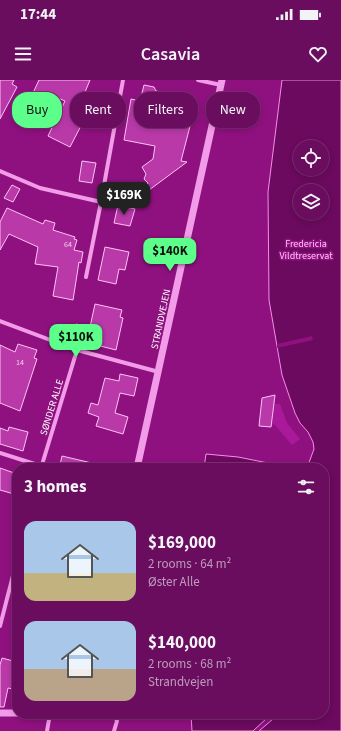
<!DOCTYPE html>
<html lang="en">
<head>
<meta charset="utf-8">
<style>
  :root { --surface:#6b0d5f; --page:#701665; --text:#f1f3f6; --muted:#be9cbd; --line:#7e2d74; --accent:#5cff8a }
  body { margin:0; font-family:"Source Sans 3",sans-serif; background:var(--page); color:var(--text); height:100vh; display:flex; flex-direction:column; font-size:15px; white-space:nowrap }
  * { box-sizing:border-box; margin:0 }
  p { font-size:13px; color:var(--muted) }
  .icon { flex:none; width:22px; height:22px; fill:none; stroke:currentColor; stroke-width:2; stroke-linecap:round; stroke-linejoin:round }
  .map { position:relative; flex:1; overflow:hidden }
  .drawer { position:absolute; left:12px; top:383px; width:317px; height:256px; display:flex; flex-direction:column; background:var(--surface); border-radius:16px; box-shadow:0 2px 6px #0003,0 0 0 1px var(--line) }
  .drawer>* { flex:none }
  .guide { position:absolute; left:12px; top:12px; width:317px; height:36px; display:flex; gap:8px }
  .fabs { position:absolute; left:293px; top:60px; display:grid; gap:8px }
  .fabs a { display:grid; place-items:center; width:36px; height:36px; border-radius:50%; background:var(--surface); box-shadow:0 2px 6px #0003,0 0 0 1px var(--line); font-size:20px }
  .price { position:absolute; translate:-50% -34px; padding:0 9px; border-radius:8px; background:var(--accent); color:#111; font-size:13px; line-height:26px; filter:drop-shadow(0 1px 2px #0008) }
  .price::after { content:''; position:absolute; left:50%; top:24px; width:12px; height:9px; margin-left:-6px; background:inherit; clip-path:polygon(0 0,100% 0,50% 100%) }
  .price.on { background:#222; color:#fff }
  ul { padding:0; list-style:none }
  li { display:flex; align-items:center; gap:12px; height:100px; padding:0 12px }
  li span { display:grid; place-items:center; flex:none; width:112px; height:80px; border-radius:12px; color:#555 }
  li>.icon { margin-inline-start:auto }
  span .icon { width:48px; height:48px; fill:#fffc; stroke-width:1 }
  li b { font-size:17px }
  h2 { display:flex; justify-content:space-between; align-items:center; height:48px; padding:0 12px; font-size:17px }
  .tag { padding:0 14px; border-radius:16px; background:var(--surface); box-shadow:0 2px 6px #0003,0 0 0 1px var(--line); font-size:14px; line-height:36px }
  .tag.on { background:var(--accent); color:#111 }
  .status { display:flex; justify-content:space-between; align-items:center; height:28px; padding:0 20px; background:var(--surface); direction:ltr }
  .status svg { height:11px; fill:currentColor }
  header { display:flex; justify-content:space-between; align-items:center; height:52px; padding:0 12px; background:var(--surface); font-size:18px; font-weight:600 }
  .map>svg:first-child { display:block }
  .green { fill:#aa1999 }
  .water { fill:#6b0a5e; stroke:#f68ceb; fill-rule:evenodd }
  .pier { fill:#8f117f }
  .building { fill:#b939a9; stroke:#fdc2f6 }
  .lines { fill:none; stroke-linecap:round; stroke-linejoin:round }
  .minor { stroke:#f29be8; stroke-width:4 }
  .tertiary { stroke:#f29be8; stroke-width:7 }
  .labels { text-anchor:middle; stroke-width:3; stroke-linejoin:round; paint-order:stroke }
  .number-label { font-size:8px; fill:#eeceea }
  .park-label { font-size:10px; fill:#fdc2f6; stroke:#8f117f }
  .street-label { font-size:10px; fill:#fff; stroke:#8f117f }
</style>
</head>
<body>
<div class="status"><b>17:44</b><svg viewBox="0 0 49 12"><path d="M0 12V9h3v3zM5 12V6h3v6zM10 12V3h3v9zM15 12V0h3v12zM26 1h20v11H26zM47 4h2v5h-2z"/></svg></div>
<header><svg class="icon" aria-label="menu" viewBox="0 0 24 24"><path d="M4 6h16M4 12h16M4 18h16"/></svg>Casavia<svg class="icon" aria-label="heart" viewBox="0 0 24 24"><path d="M12 20l-8-8c-3-5 5-10 8-4 3-6 11-1 8 4z"/></svg></header>
<div class="map">
<svg width="341" height="651" viewBox="0 0 341 651">
  <rect width="100%" height="100%" fill="#8f117f"/>
  <!-- green -->
  <path class="green" d="M 274,324 L 280,324 L 287,343 L 300,359 L 292,365 L 275,345 L 272,344 Z"/>
  <!-- water -->
  <path class="water" d="M 282,0 L 341,0 L 341,651 L 259,651 L 273,639 L 275,634 L 324,634 L 324,388 L 307,388 L 314,369 L 313,362 L 308,352 L 300,343 L 295,333 L 282,295 L 269,220 L 268,112 ZM 300,67 L 322,67 L 322,89 L 300,89 ZM 300,111 L 322,111 L 322,133 L 300,133 Z
    M 206,374 L 238,377 L 288,387 L 288,388 L 204,388 Z
    M 191,634 L 267,634 L 267,638 L 253,651 L 192,651 Z"/>
  <!-- pier -->
  <path class="pier" d="M 312,256 L 313,260 L 277,268 L 277,264 Z"/>
  <!-- building -->
  <path class="building" d="M 0,0 L 14,0 L 12,4 L 17,7 L 0,39 Z
    M 39,0 L 90,0 L 83,17 L 95,23 L 93,25 L 106,32 L 101,43 L 88,37 L 86,41 L 84,40 L 70,67 L 48,56 L 65,21 L 47,13 L 38,31 L 27,26 Z
    M 144,5 L 154,7 L 156,11 L 174,15 L 174,18 L 196,23 L 181,81 L 187,82 L 145,113 L 148,103 L 144,99 L 146,94 L 142,87 L 153,79 L 155,66 L 124,60 L 131,19 L 140,21 Z
    M 82,81 L 96,83 L 92,103 L 79,101 Z
    M 12,105 L 20,109 L 13,122 L 4,118 Z
    M 118,125 L 135,129 L 130,146 L 114,143 Z
    M 7,128 L 43,144 L 45,140 L 55,143 L 53,150 L 75,157 L 74,159 L 77,160 L 74,170 L 83,172 L 81,183 L 79,182 L 73,220 L 53,216 L 58,187 L 35,184 L 38,167 L 9,154 L 0,170 L 0,142 Z
    M 105,167 L 129,172 L 125,190 L 119,189 L 116,204 L 98,200 Z
    M 95,224 L 122,230 L 120,237 L 123,238 L 116,270 L 73,259 L 76,244 L 90,247 Z
    M 18,264 L 37,270 L 34,278 L 37,279 L 20,331 L 0,323 L 0,265 L 15,272 Z
    M 120,294 L 138,298 L 134,316 L 120,313 L 115,333 L 128,337 L 123,354 L 96,346 L 99,337 L 88,333 L 91,323 L 98,325 L 105,298 L 119,301 Z
    M 275,315 L 271,347 L 259,346 L 262,318 Z
    M 9,347 L 28,352 L 23,371 L 0,364 L 0,348 L 8,351 Z
    M 62,376 L 96,384 L 95,388 L 71,388 L 60,385 Z
    M 0,388 L 17,394 L 17,404 L 14,414 L 0,410 Z
    M 2,578 L 17,582 L 17,610 L 8,608 L 4,627 L 0,627 L 0,585 Z"/>
  <g class="lines">
    <!-- minor -->
    <path class="minor" d="M 198,0 L 221,5
      M 0,91 L 40,108 L 101,122
      M 86,197 L 101,122 L 123,0
      M 0,241 L 77,270 L 159,292
      M 0,373 L 41,386
      M 41,388 L 77,270
      M 0,546 L 17,480
      M 114,634 L 117,641 L 114,651
      M 47,651 L 50,634"/>
    <!-- tertiary -->
    <path class="tertiary" d="M 137,388 L 222,0
      M 0,633 L 17,633"/>
  </g>
  <g class="labels">
    <!-- number labels -->
    <g class="number-label">
      <text x="68" y="167">64</text>
      <text x="20" y="285">14</text>
    </g>
    <!-- park labels -->
    <g class="park-label">
      <text x="306" y="167">Fredericia<tspan x="306" dy="12">Vildtreservat</tspan></text>
    </g>
    <!-- street labels -->
    <g class="street-label">
      <text transform="translate(160 239) rotate(-78)" y="4">STRANDVEJEN</text>
      <text transform="translate(51 327) rotate(-73)" y="4">SØNDER ALLE</text>
    </g>
  </g>
</svg>
<div class="fabs">
<a><svg class="icon" aria-label="locate" viewBox="0 0 24 24"><circle cx="12" cy="12" r="6"/><path d="M12 2v4M12 18v4M2 12h4M18 12h4"/></svg></a>
<a><svg class="icon" aria-label="layers" viewBox="0 0 24 24"><path d="M12 4l9 5-9 5-9-5zM3 14l9 5 9-5"/></svg></a>
</div>
<b class="price on" style="left:124px;top:136px">$169K</b>
<b class="price" style="left:170px;top:192px">$140K</b>
<b class="price" style="left:76px;top:278px">$110K</b>
<div class="guide">
<a class="tag on">Buy</a>
<a class="tag">Rent</a>
<a class="tag">Filters</a>
<a class="tag">New</a>
</div>
<section class="drawer">
<h2>3 homes<svg class="icon" aria-label="filters" viewBox="0 0 24 24"><path d="M4 7h16M4 17h16"/><circle cx="9" cy="7" r="2"/><circle cx="15" cy="17" r="2"/></svg></h2>
<ul>
<li><span style="background:linear-gradient(#a9c7e8 65%,#c2b280 0)"><svg class="icon" aria-label="home" viewBox="0 0 24 24"><path d="M3 11l9-7 9 7M6 9v11h12V9"/></svg></span><div><b>$169,000</b><p>2 rooms · 64 m²</p><p>Øster Alle</p></div></li>
<li><span style="background:linear-gradient(#a9c7e8 60%,#b9a48a 0)"><svg class="icon" aria-label="home" viewBox="0 0 24 24"><path d="M3 11l9-7 9 7M6 9v11h12V9"/></svg></span><div><b>$140,000</b><p>2 rooms · 68 m²</p><p>Strandvejen</p></div></li>
</ul>
</section>
</div>
</body>
</html>
